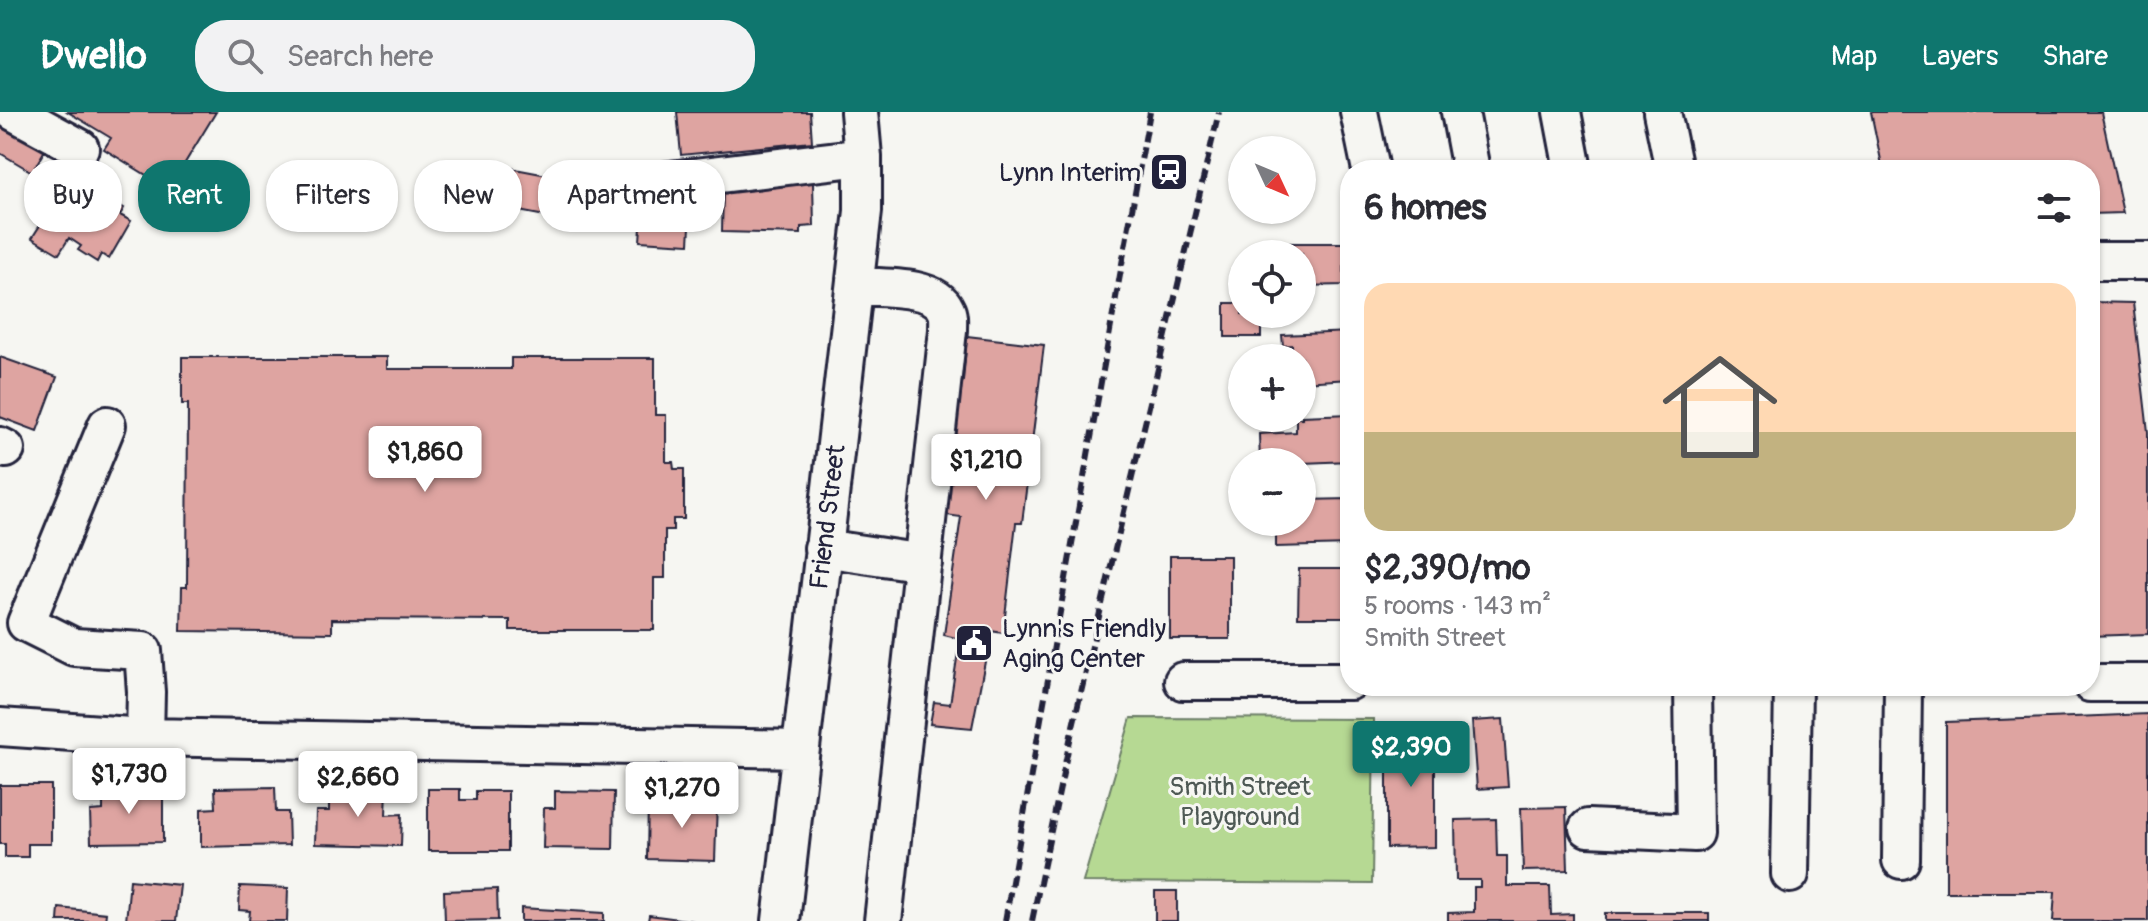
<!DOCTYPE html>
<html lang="en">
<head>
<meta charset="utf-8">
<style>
  :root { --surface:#fff; --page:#f2f2f3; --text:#2b2b33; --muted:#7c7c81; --line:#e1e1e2; --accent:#0f766e }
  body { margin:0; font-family:Pangolin,sans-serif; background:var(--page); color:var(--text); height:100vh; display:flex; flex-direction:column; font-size:30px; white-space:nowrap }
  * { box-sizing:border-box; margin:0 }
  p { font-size:26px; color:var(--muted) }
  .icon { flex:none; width:44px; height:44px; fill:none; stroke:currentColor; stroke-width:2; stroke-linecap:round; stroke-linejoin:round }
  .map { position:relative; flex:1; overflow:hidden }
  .sheet { position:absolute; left:1340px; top:48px; width:760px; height:536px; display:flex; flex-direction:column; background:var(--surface); border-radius:32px; box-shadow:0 2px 6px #0004 }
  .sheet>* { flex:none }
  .guide { position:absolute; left:24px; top:48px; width:760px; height:72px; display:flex; gap:16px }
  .needle { width:52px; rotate:134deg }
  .buttons { position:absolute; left:1228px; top:24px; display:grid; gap:16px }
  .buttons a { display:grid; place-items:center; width:88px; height:88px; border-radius:50%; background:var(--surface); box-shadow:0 2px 6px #0004; font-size:40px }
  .price { position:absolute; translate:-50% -68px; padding:0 18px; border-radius:8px; background:#fff; color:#222; font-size:26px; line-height:52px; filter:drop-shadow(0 2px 4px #0008) }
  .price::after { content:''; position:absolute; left:50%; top:48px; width:24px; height:18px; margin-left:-12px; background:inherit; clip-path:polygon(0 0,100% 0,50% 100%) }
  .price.on { background:var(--accent); color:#fff }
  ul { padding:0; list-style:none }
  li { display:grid; align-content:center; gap:16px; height:424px; padding:0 24px }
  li+li { border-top:2px solid var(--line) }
  li span { display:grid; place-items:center; height:248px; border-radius:24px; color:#555 }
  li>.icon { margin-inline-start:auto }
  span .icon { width:144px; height:144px; fill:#fffc; stroke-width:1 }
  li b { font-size:34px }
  h2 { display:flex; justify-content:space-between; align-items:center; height:96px; padding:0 24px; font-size:34px }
  .tag { padding:0 28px; border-radius:32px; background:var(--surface); box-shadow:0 2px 6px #0004; font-size:28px; line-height:72px }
  .tag.on { background:var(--accent); color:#fff }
  header { display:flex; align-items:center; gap:48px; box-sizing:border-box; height:112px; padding:0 40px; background:var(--accent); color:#fff }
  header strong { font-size:38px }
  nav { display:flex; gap:44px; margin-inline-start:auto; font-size:28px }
  .search { width:560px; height:72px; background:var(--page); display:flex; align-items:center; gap:20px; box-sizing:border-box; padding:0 28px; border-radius:32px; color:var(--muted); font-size:30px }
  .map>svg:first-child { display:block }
  .green { fill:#b6d993; stroke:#6c7e67; stroke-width:2 }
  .building { fill:#dea4a1; stroke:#22223b; stroke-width:2 }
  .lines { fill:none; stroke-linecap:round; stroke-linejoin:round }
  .minor-casing { stroke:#22223b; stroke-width:42 }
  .minor { stroke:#f6f6f2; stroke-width:36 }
  .rail { stroke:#22223b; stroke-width:6; stroke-dasharray:12 6; stroke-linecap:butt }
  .labels { text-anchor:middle; stroke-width:6; stroke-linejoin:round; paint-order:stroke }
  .poi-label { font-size:26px; fill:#22223b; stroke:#f6f6f2; text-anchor:end }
  .street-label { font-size:26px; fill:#22223b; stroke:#f6f6f2 }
  .park-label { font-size:26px; fill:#4e5955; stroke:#f6f6f2 }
</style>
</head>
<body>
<header>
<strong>Dwello</strong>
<div class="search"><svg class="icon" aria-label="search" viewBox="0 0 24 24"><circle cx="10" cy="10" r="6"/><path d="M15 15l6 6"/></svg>Search here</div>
<nav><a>Map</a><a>Layers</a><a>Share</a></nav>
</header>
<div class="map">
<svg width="2148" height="809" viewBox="0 0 2148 809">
  <rect width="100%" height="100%" fill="#f6f6f2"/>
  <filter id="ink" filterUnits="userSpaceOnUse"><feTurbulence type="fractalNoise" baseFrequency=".0125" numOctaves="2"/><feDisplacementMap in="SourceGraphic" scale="16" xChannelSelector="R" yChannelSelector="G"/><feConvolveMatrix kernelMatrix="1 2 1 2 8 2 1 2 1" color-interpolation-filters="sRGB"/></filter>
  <g filter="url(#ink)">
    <!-- green -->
    <path class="green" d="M 1131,606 L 1374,607 L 1372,772 L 1083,770 Z"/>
    <!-- building -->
    <path class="building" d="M 68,0 L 216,0 L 169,77 L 104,37 L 111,26 Z
      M 677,0 L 810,0 L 812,30 L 681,43 Z
      M 1871,0 L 2101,0 L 2123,101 L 2090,102 L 2090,58 L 1883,58 Z
      M 0,13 L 45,38 L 32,60 L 0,41 Z
      M 510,56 L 594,72 L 587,112 L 503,96 Z
      M 57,67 L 77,79 L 82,71 L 124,96 L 120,103 L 131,109 L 109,147 L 101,142 L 97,150 L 78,138 L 81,134 L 69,126 L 59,142 L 32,126 L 51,96 L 42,91 Z
      M 813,70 L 814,114 L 801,115 L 801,122 L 722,120 L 723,78 Z
      M 653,79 L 692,80 L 689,132 L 640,129 L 642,101 L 651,102 Z
      M 1287,131 L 1344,131 L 1344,173 L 1302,174 L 1302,142 L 1287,142 Z
      M 2090,190 L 2133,191 L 2148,320 L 2148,522 L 2090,524 Z
      M 1225,191 L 1242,191 L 1242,202 L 1261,202 L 1261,225 L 1225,225 Z
      M 1350,220 L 1350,267 L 1302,270 L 1302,246 L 1292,246 L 1292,233 L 1283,234 L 1282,223 Z
      M 967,224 L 1044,233 L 1022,411 L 1016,411 L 1003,521 L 991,519 L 972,616 L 930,612 L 934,590 L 950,592 L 960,527 L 944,523 L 961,405 L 946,403 L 952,360 L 944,313 L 963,269 Z
      M 0,245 L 57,265 L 37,319 L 0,305 Z
      M 182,245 L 387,245 L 387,257 L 511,257 L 511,246 L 655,246 L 655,303 L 666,303 L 666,350 L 673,350 L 674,357 L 684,357 L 684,407 L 673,407 L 673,418 L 665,418 L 665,466 L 654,466 L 654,518 L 510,518 L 510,508 L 332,507 L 332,521 L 181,519 L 182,475 L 187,475 L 188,292 L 182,292 Z
      M 1350,302 L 1350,349 L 1302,351 L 1260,350 L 1259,322 L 1296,320 L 1296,306 L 1302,306 L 1302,304 Z
      M 1350,387 L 1350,433 L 1276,435 L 1276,410 L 1302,410 L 1303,388 Z
      M 1170,444 L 1230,444 L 1230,527 L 1170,527 Z
      M 1299,457 L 1350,457 L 1350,505 L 1298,505 Z
      M 2148,602 L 2148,809 L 2053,809 L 2055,780 L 1946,780 L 1946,610 Z
      M 1503,607 L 1508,675 L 1477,677 L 1472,609 Z
      M 1387,618 L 1435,618 L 1435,735 L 1387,736 Z
      M 0,673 L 51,673 L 51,732 L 28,732 L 28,745 L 5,745 L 5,732 L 0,732 Z
      M 275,675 L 276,700 L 288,700 L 289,733 L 201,735 L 201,697 L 216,696 L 215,676 Z
      M 103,676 L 163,676 L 163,730 L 91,731 L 90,699 L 103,698 Z
      M 329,676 L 387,677 L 386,703 L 402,702 L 401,734 L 315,732 L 316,699 L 329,699 Z
      M 428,677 L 460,677 L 460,688 L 476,688 L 476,679 L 508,679 L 508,739 L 428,739 Z
      M 555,679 L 614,680 L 613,737 L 543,736 L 544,696 L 555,696 Z
      M 648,688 L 717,689 L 715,749 L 647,747 Z
      M 1566,695 L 1568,758 L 1523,759 L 1521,696 Z
      M 1496,707 L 1497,744 L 1507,744 L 1507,774 L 1550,774 L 1551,803 L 1573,802 L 1573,809 L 1448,809 L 1448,801 L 1474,800 L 1474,775 L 1480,775 L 1480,768 L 1456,768 L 1455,708 Z
      M 130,768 L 180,773 L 176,809 L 126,809 Z
      M 240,774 L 288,776 L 287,809 L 249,809 L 250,799 L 239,798 Z
      M 497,777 L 498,808 L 445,809 L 444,779 Z
      M 1155,779 L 1177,779 L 1177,809 L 1155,809 Z
      M 59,796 L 106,801 L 105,809 L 58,809 Z
      M 521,796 L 604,801 L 604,809 L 521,809 Z
      M 1605,801 L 1709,801 L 1709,809 L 1605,809 Z
      M 649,803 L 694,809 L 648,809 Z"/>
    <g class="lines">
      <!-- minor casing -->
      <g class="minor-casing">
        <path id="minor" d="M 14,0 L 80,36
          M 1359,0 L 1371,58
          M 1460,0 L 1471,58
          M 1562,0 L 1573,58
          M 1662,0 L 1674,58
          M 645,71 L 863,45
          M 2090,149 L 2148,149
          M 855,174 C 879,176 935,172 946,198 C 949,203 948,212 948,218 L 883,809
          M 107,313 L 26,511 L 74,535 L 143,539 L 146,580 L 145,625
          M 0,334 L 6,337
          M 823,436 L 923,451
          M 1183,569 L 1350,569
          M 2090,571 L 2148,571
          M 0,615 L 145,625 L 801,637
          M 1588,716 L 1695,721 L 1693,574
          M 1901,748 L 1903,574
          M 1790,762 L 1793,574
          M 781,809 L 863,99 L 863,45 L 859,0"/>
      </g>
      <!-- minor -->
      <use href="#minor" class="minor"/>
      <!-- rail -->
      <path class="rail" d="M 1005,809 L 1125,135 L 1150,0
        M 1032,809 L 1073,614 L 1219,0"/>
    </g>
  </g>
  <!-- icons -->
  <defs>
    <g id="station-square" transform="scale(2)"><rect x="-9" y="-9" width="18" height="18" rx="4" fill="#22223b" stroke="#f6f6f2"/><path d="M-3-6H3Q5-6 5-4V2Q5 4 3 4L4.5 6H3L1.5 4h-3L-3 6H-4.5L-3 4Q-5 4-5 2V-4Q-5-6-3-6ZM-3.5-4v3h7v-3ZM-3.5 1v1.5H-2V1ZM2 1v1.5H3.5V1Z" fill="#fff"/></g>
    <g id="civic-square" transform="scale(2)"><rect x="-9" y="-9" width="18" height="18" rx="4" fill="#22223b" stroke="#f6f6f2"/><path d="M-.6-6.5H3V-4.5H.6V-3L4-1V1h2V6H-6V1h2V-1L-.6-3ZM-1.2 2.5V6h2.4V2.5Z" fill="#fff"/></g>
  </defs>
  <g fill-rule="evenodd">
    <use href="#station-square" x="1169" y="60"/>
    <use href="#civic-square" x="974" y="531"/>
  </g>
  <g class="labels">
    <!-- poi labels -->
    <g class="poi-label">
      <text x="1141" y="69">Lynn Interim</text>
      <text x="1002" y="525" text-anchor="start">Lynn's Friendly<tspan x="1002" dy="30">Aging Center</tspan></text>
    </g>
    <!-- street labels -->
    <g class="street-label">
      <text transform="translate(827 405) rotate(-83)" y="9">Friend Street</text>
    </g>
    <!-- park labels -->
    <g class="park-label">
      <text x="1240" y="683">Smith Street<tspan x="1240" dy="30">Playground</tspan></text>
    </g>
  </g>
</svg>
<div class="buttons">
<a><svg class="needle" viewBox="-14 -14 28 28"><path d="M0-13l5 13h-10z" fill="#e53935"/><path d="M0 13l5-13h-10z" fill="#7c7c81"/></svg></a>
<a><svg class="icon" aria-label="locate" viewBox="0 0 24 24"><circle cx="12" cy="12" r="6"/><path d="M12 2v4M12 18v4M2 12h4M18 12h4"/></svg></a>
<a>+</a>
<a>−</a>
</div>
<b class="price" style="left:425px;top:382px">$1,860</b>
<b class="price" style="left:986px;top:390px">$1,210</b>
<b class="price on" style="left:1411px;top:677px">$2,390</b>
<b class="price" style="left:129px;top:704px">$1,730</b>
<b class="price" style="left:358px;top:707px">$2,660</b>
<b class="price" style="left:682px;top:718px">$1,270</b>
<div class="guide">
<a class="tag">Buy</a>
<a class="tag on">Rent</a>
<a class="tag">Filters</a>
<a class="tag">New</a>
<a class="tag">Apartment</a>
</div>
<section class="sheet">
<h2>6 homes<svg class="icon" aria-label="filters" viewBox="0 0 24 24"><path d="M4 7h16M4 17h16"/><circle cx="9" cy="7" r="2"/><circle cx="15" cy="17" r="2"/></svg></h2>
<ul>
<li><span style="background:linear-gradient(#ffd9b3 60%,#c2b280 0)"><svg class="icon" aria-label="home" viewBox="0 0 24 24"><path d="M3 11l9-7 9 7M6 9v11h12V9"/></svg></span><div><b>$2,390/mo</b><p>5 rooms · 143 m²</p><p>Smith Street</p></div></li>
</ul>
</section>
</div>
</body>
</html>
